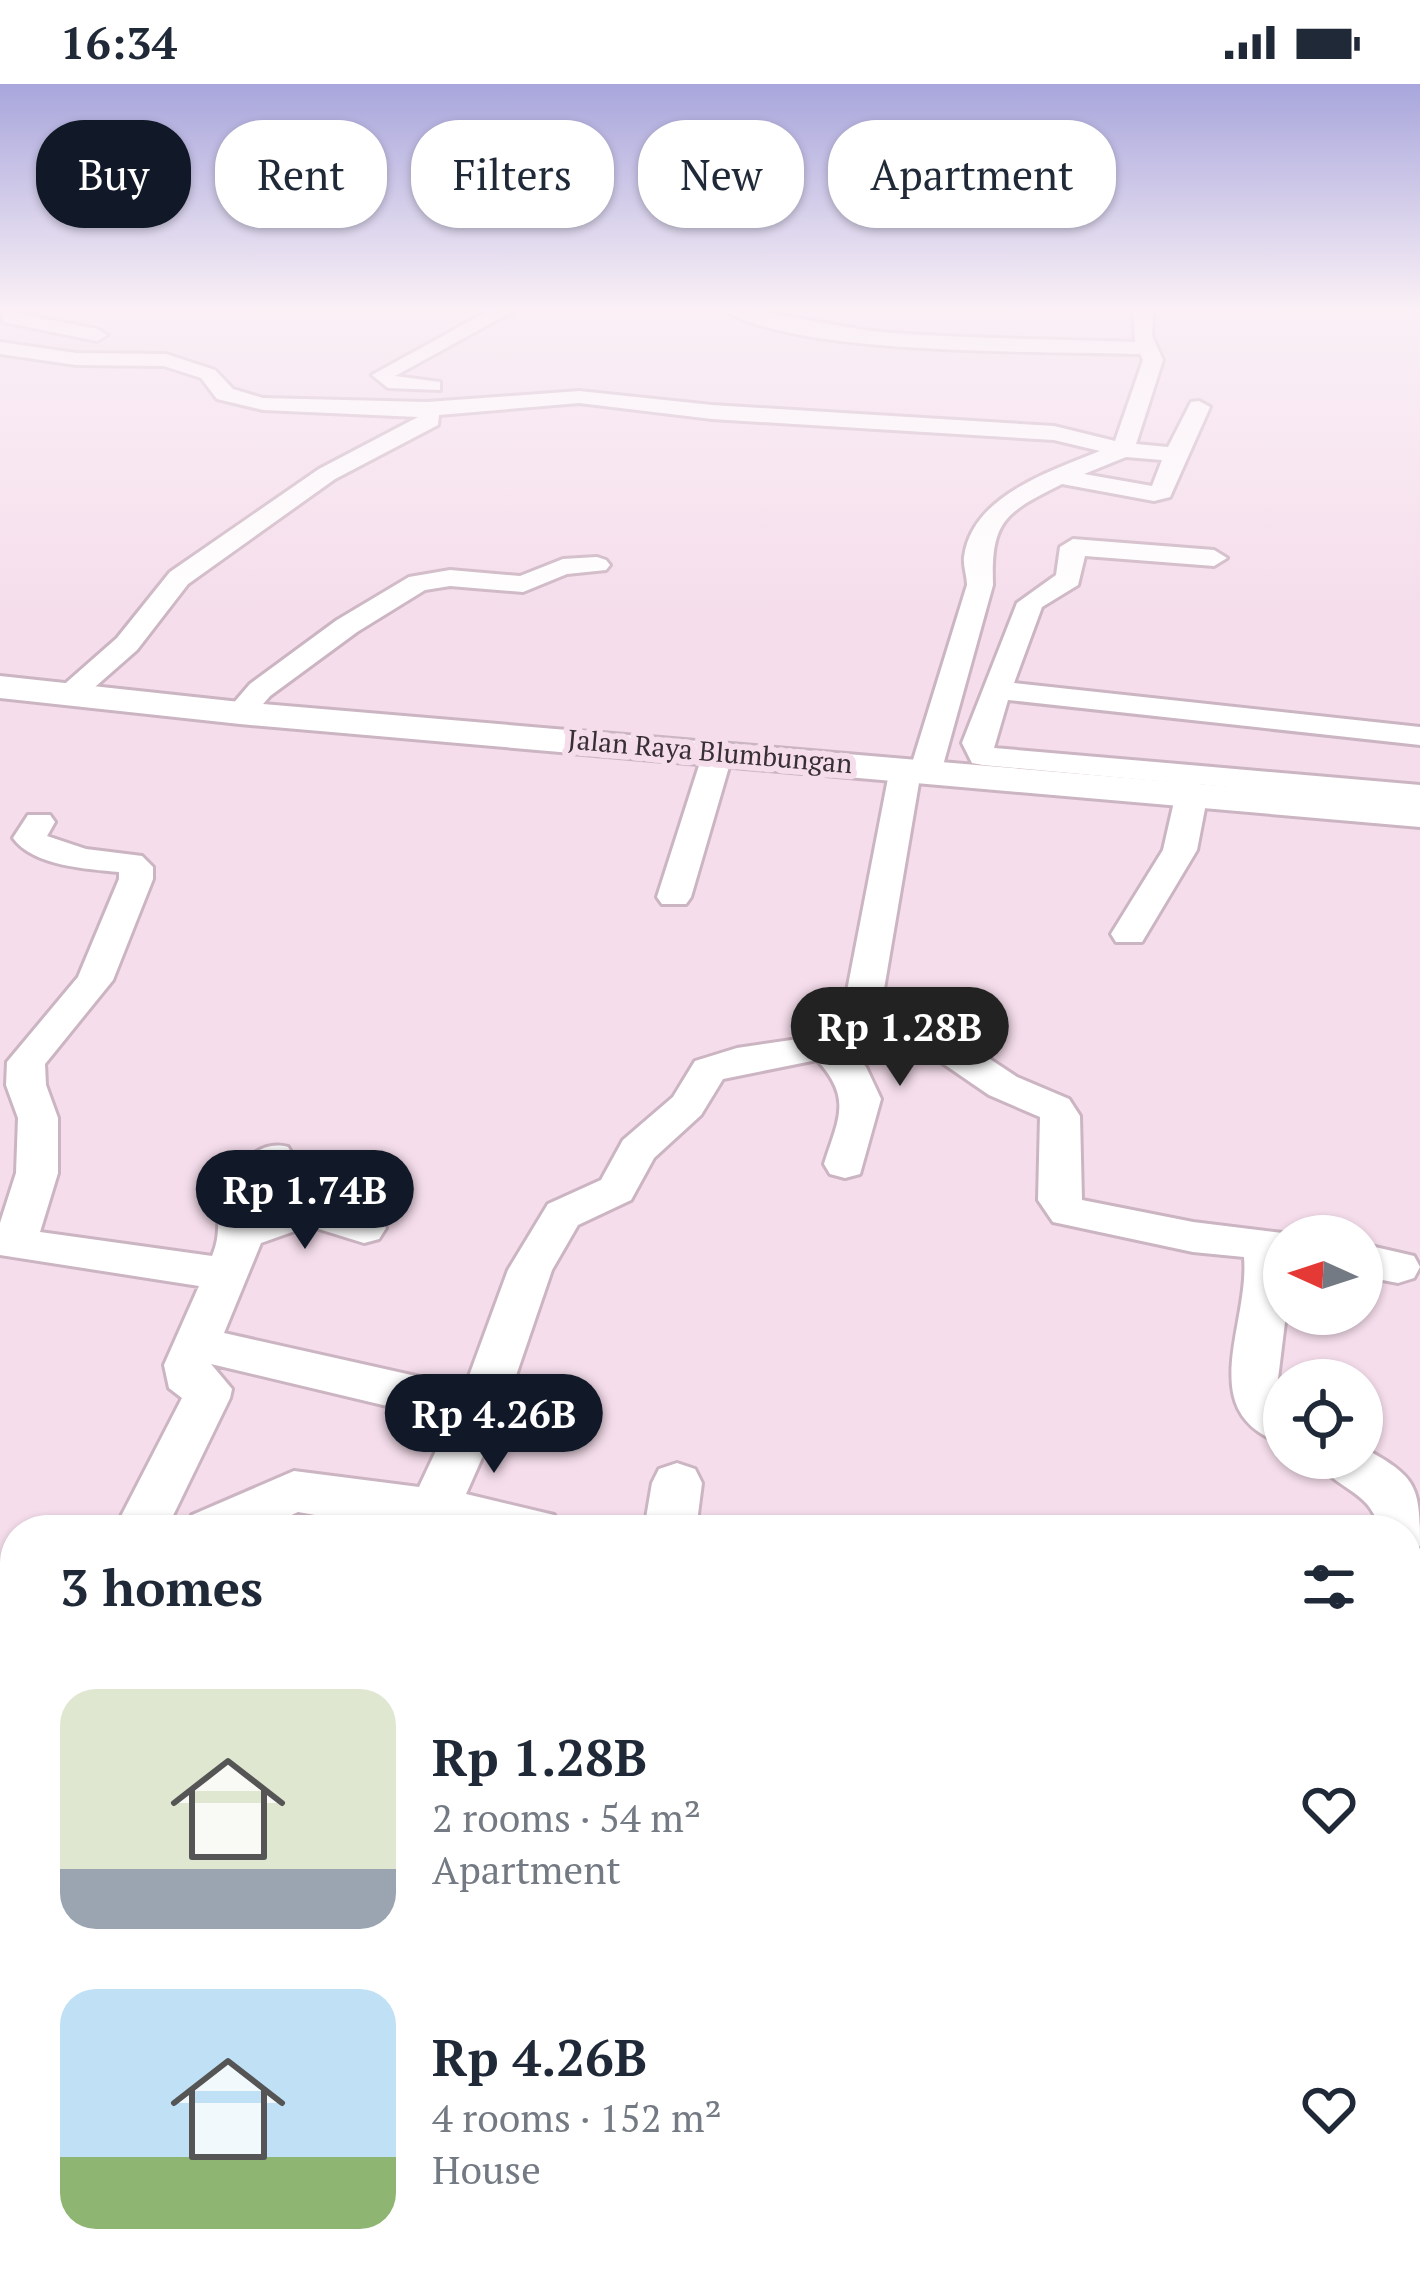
<!DOCTYPE html>
<html lang="en">
<head>
<meta charset="utf-8">
<style>
  :root { --surface:#fff; --page:#f2f2f3; --text:#1f2937; --muted:#747a83; --accent:#111827 }
  body { margin:0; font-family:"PT Serif",serif; background:var(--page); color:var(--text); height:100vh; display:flex; flex-direction:column; font-size:45px; white-space:nowrap }
  * { box-sizing:border-box; margin:0 }
  p { font-size:39px; color:var(--muted) }
  .icon { flex:none; width:66px; height:66px; fill:none; stroke:currentColor; stroke-width:2; stroke-linecap:round; stroke-linejoin:round }
  .map { position:relative; flex:1; overflow:hidden }
  .side { position:absolute; left:0px; top:1431px; width:1422px; height:768px; display:flex; flex-direction:column; background:var(--surface); border-radius:48px 48px 0 0; box-shadow:0 3px 9px #0004 }
  .side>* { flex:none }
  .top-card { position:absolute; left:36px; top:36px; width:1350px; height:108px; display:flex; gap:24px }
  .needle { width:78px; rotate:273deg }
  .fabs { position:absolute; left:1263px; top:1131px; display:grid; gap:24px }
  .fabs a { display:grid; place-items:center; width:120px; height:120px; border-radius:50%; background:var(--surface); box-shadow:0 3px 9px #0004; font-size:60px }
  .price { position:absolute; translate:-50% -102px; padding:0 27px; border-radius:42px; background:var(--accent); color:#fff; font-size:39px; line-height:78px; filter:drop-shadow(0 3px 6px #0008) }
  .price::after { content:''; position:absolute; left:50%; top:72px; width:36px; height:27px; margin-left:-18px; background:inherit; clip-path:polygon(0 0,100% 0,50% 100%) }
  .price.on { background:#222; color:#fff }
  ul { padding:0; list-style:none }
  li { display:flex; align-items:center; gap:36px; height:300px; padding:0 60px }
  li span { display:grid; place-items:center; flex:none; width:336px; height:240px; border-radius:36px; color:#555 }
  li>.icon { margin-inline-start:auto }
  span .icon { width:144px; height:144px; fill:#fffc; stroke-width:1 }
  li b { font-size:51px }
  h2 { display:flex; justify-content:space-between; align-items:center; height:144px; padding:0 60px; font-size:51px }
  .chip { padding:0 42px; border-radius:48px; background:var(--surface); box-shadow:0 3px 9px #0004; font-size:42px; line-height:108px }
  .chip.on { background:var(--accent); color:#fff }
  .status { display:flex; justify-content:space-between; align-items:center; height:84px; padding:0 60px; background:var(--surface); direction:ltr }
  .status svg { height:33px; fill:currentColor }
  .map>svg:first-child { display:block }
  .lines { fill:none; stroke-linecap:round; stroke-linejoin:round }
  .minor-casing { stroke:#ccb5c2; stroke-width:6 }
  .major-casing { stroke:#ccb5c2; stroke-width:6 }
  .minor { fill:#fff; fill-rule:evenodd }
  .major { fill:#fff; fill-rule:evenodd }
  .labels { text-anchor:middle; stroke-width:12; stroke-linejoin:round; paint-order:stroke }
  .far-street-label { font-size:27px; fill:#382f34; stroke:#f5ddeb }
</style>
</head>
<body>
<div class="status"><b>16:34</b><svg viewBox="0 0 49 12"><path d="M0 12V9h3v3zM5 12V6h3v6zM10 12V3h3v9zM15 12V0h3v12zM26 1h20v11H26zM47 4h2v5h-2z"/></svg></div>
<div class="map">
<svg width="1420" height="2199" viewBox="0 0 1420 2199">
  <rect width="100%" height="100%" fill="#f5ddeb"/>
  <g class="lines">
    <!-- minor casing -->
    <g class="minor-casing">
      <path id="minor" d="M 490,226 L 515,226 L 395,292 L 440,298 L 440,306 L 388,304 L 372,291 Z
        M 726,226 C 779,226 837,245 892,249 C 972,255 1054,255 1135,258 L 1133,226 L 1153,226 L 1152,252 L 1163,276 L 1136,360 L 1168,363 L 1191,318 L 1199,317 L 1210,323 L 1170,413 L 1154,417 L 1062,400 C 1004,429 991,437 993,501 L 942,685 L 937,692 L 920,693 L 884,905 L 1017,993 L 1069,1015 L 1080,1032 L 1082,1116 L 1193,1138 L 1299,1151 L 1284,1152 L 1286,1230 L 1277,1303 L 1284,1313 L 1284,1360 C 1192,1330 1250,1241 1244,1173 L 1193,1168 L 1053,1138 L 1038,1116 L 1040,1033 L 989,1011 L 868,928 L 843,958 L 866,983 L 881,1015 L 860,1090 L 845,1094 L 830,1090 L 824,1080 C 838,1035 853,1015 817,976 L 723,995 L 701,1031 L 654,1074 L 631,1116 L 578,1141 L 552,1186 L 508,1315 L 466,1410 L 554,1431 L 562,1446 L 400,1446 L 298,1428 L 260,1446 L 184,1446 L 192,1431 L 294,1387 L 419,1403 L 450,1337 L 211,1280 L 232,1305 L 230,1314 L 166,1446 L 114,1446 L 182,1314 L 169,1304 L 164,1281 L 199,1202 L 0,1171 L 0,1139 L 16,1089 L 18,1034 L 6,1001 L 7,978 L 78,893 L 119,795 L 119,788 C 87,785 33,782 13,754 L 28,731 L 50,731 L 55,738 L 47,752 L 86,765 L 142,772 L 153,783 L 153,795 L 113,896 L 45,980 L 46,1001 L 58,1034 L 58,1089 L 40,1148 L 212,1172 C 222,1149 215,1137 222,1117 C 231,1088 256,1054 288,1063 L 294,1073 L 267,1109 L 262,1127 L 308,1112 L 379,1133 L 386,1144 L 379,1155 L 364,1159 L 309,1142 L 261,1159 L 224,1249 L 465,1303 L 508,1186 L 548,1120 L 601,1096 L 623,1056 L 673,1013 L 695,977 L 737,964 L 805,954 L 847,907 L 890,684 L 895,677 L 913,676 L 967,501 C 967,492 963,482 964,473 C 972,411 1052,387 1100,367 L 1054,356 L 712,335 L 579,319 L 439,331 L 438,341 L 335,395 L 188,500 L 137,566 L 79,617 L 69,620 L 54,611 L 59,605 L 117,554 L 170,488 L 319,385 L 418,333 L 263,326 L 217,315 L 201,294 L 164,282 L 76,281 L 0,270 L 0,258 L 76,269 L 166,270 L 215,286 L 233,305 L 263,314 L 427,318 L 579,307 L 712,321 L 1054,342 L 1115,357 L 1143,276 L 1140,270 C 1051,267 791,272 726,226 ZM 1126,373 L 1162,376 L 1152,402 L 1084,390 Z
        M 10,228 L 97,245 L 107,251 L 97,257 L 3,238 L 3,230 Z
        M 1073,455 L 1214,466 L 1227,474 L 1214,482 L 1085,472 L 1078,501 L 1042,523 L 1014,599 L 1420,643 L 1420,661 L 1008,616 L 994,664 L 1420,701 L 1420,721 L 1196,700 L 1208,709 L 1197,766 L 1142,858 L 1116,858 L 1111,850 L 1163,766 L 1176,709 L 1190,700 L 983,681 L 972,679 L 962,659 L 1017,519 L 1056,491 L 1060,463 Z
        M 597,473 L 606,476 L 610,481 L 606,486 L 567,490 L 523,508 L 450,502 L 425,506 L 357,548 L 270,612 L 250,635 L 240,638 L 225,629 L 250,600 L 337,536 L 409,493 L 450,486 L 520,492 L 563,475 Z
        M 718,660 L 733,669 L 691,813 L 686,820 L 662,820 L 657,813 L 703,669 Z
        M 1362,1160 L 1414,1172 L 1420,1183 L 1414,1194 L 1398,1199 L 1362,1192 Z
        M 1362,1363 C 1417,1393 1420,1401 1420,1462 L 1407,1467 L 1407,1446 L 1379,1446 C 1373,1406 1332,1405 1315,1374 L 1362,1374 Z
        M 677,1379 L 695,1385 L 702,1399 L 696,1446 L 644,1446 L 652,1399 L 659,1385 Z
        M 15,1582 L 15,1642 L 0,1647 L 0,1588 Z
        M 0,1956 L 15,1957 L 15,2023 L 0,2022 Z
        M 456,2184 L 538,2184 L 544,2199 L 462,2199 Z
        M 1057,2184 L 1127,2184 L 1122,2199 L 1052,2199 Z"/>
    </g>
    <!-- major casing -->
    <g class="major-casing">
      <path id="major" d="M 0,592 L 240,618 L 1420,719 L 1420,743 L 240,640 L 0,614 Z"/>
    </g>
    <!-- minor -->
    <use href="#minor" class="minor"/>
    <!-- major -->
    <use href="#major" class="major"/>
  </g>
  <!-- sky -->
  <linearGradient id="sky" x2="0" y2="1"><stop stop-color="#a8a6dc"/><stop offset="0.42" stop-color="#faf0f6"/><stop offset="1" stop-color="#faf0f6" stop-opacity="0"/></linearGradient>
  <rect width="1420" height="534" fill="url(#sky)"/>
  <g class="labels">
    <!-- far-street labels -->
    <g class="far-street-label">
      <text transform="translate(710 668) rotate(5)" y="9">Jalan Raya Blumbungan</text>
    </g>
  </g>
</svg>
<div class="fabs">
<a><svg class="needle" viewBox="-14 -14 28 28"><path d="M0-13l5 13h-10z" fill="#e53935"/><path d="M0 13l5-13h-10z" fill="#747a83"/></svg></a>
<a><svg class="icon" aria-label="locate" viewBox="0 0 24 24"><circle cx="12" cy="12" r="6"/><path d="M12 2v4M12 18v4M2 12h4M18 12h4"/></svg></a>
</div>
<b class="price on" style="left:900px;top:1005px">Rp 1.28B</b>
<b class="price" style="left:305px;top:1168px">Rp 1.74B</b>
<b class="price" style="left:494px;top:1392px">Rp 4.26B</b>
<div class="top-card">
<a class="chip on">Buy</a>
<a class="chip">Rent</a>
<a class="chip">Filters</a>
<a class="chip">New</a>
<a class="chip">Apartment</a>
</div>
<section class="side">
<h2>3 homes<svg class="icon" aria-label="filters" viewBox="0 0 24 24"><path d="M4 7h16M4 17h16"/><circle cx="9" cy="7" r="2"/><circle cx="15" cy="17" r="2"/></svg></h2>
<ul>
<li><span style="background:linear-gradient(#dfe7d0 75%,#9aa5b1 0)"><svg class="icon" aria-label="home" viewBox="0 0 24 24"><path d="M3 11l9-7 9 7M6 9v11h12V9"/></svg></span><div><b>Rp 1.28B</b><p>2 rooms · 54 m²</p><p>Apartment</p></div><svg class="icon" aria-label="heart" viewBox="0 0 24 24"><path d="M12 20l-8-8c-3-5 5-10 8-4 3-6 11-1 8 4z"/></svg></li>
<li><span style="background:linear-gradient(#bfe0f5 70%,#8fb573 0)"><svg class="icon" aria-label="home" viewBox="0 0 24 24"><path d="M3 11l9-7 9 7M6 9v11h12V9"/></svg></span><div><b>Rp 4.26B</b><p>4 rooms · 152 m²</p><p>House</p></div><svg class="icon" aria-label="heart" viewBox="0 0 24 24"><path d="M12 20l-8-8c-3-5 5-10 8-4 3-6 11-1 8 4z"/></svg></li>
</ul>
</section>
</div>
</body>
</html>
